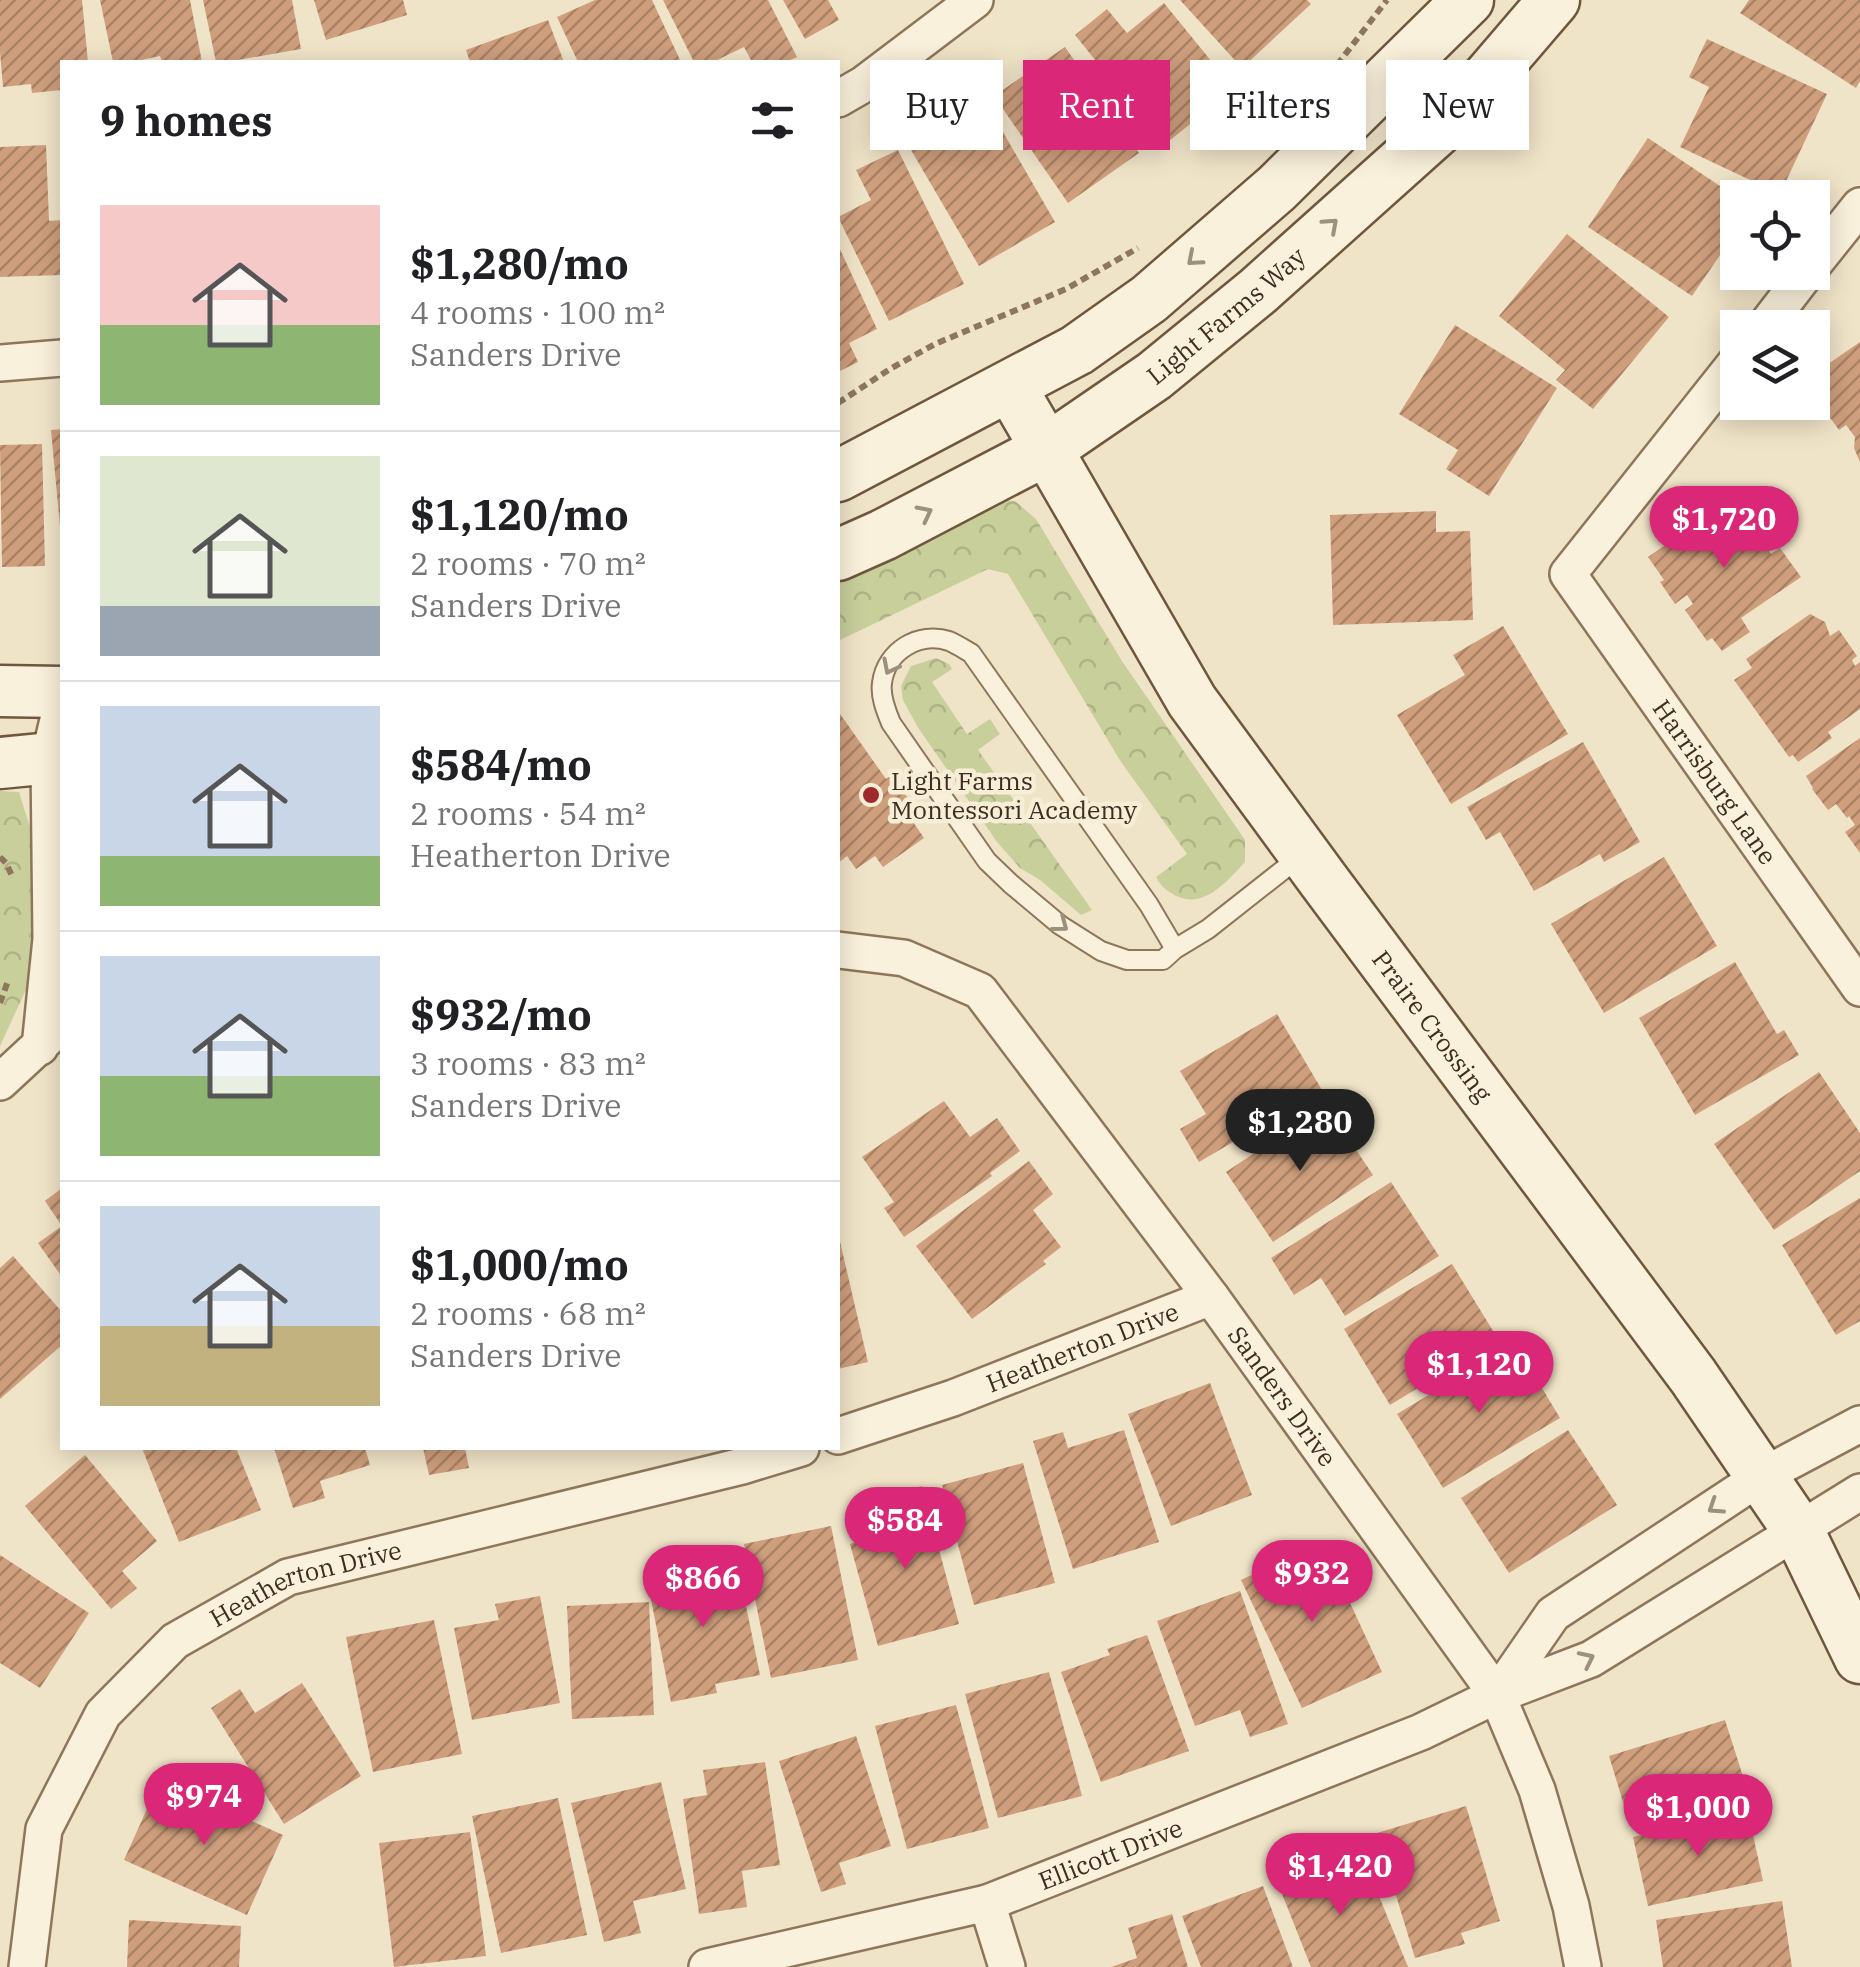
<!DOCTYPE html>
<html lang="en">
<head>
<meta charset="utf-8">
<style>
  :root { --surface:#fff; --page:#f6f6f6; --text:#202124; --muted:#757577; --line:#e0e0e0; --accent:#db2777 }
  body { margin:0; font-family:"IBM Plex Serif",serif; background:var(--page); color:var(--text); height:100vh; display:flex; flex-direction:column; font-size:38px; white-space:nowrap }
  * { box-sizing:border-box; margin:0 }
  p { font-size:32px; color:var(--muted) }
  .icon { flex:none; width:55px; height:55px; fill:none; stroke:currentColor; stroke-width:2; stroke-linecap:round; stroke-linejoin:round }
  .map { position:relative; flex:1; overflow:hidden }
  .side { position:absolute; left:60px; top:60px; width:780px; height:1390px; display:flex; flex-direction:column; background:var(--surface); border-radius:0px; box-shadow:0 5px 25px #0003 }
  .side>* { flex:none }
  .banner { position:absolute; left:870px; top:60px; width:840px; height:90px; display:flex; gap:20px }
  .tools { position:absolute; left:1720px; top:180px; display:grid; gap:20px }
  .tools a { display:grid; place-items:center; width:110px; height:110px; border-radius:0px; background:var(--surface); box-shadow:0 5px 25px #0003; font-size:50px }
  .price { position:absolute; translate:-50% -85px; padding:0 22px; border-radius:35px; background:var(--accent); color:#fff; font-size:32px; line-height:65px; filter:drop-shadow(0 2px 5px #0008) }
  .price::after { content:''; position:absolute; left:50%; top:60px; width:30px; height:22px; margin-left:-15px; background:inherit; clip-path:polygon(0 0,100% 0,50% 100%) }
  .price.on { background:#222; color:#fff }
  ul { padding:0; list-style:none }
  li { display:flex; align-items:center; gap:30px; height:250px; padding:0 40px }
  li+li { border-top:2px solid var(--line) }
  li span { display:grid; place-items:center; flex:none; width:280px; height:200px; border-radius:0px; color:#555 }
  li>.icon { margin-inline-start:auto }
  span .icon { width:120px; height:120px; fill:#fffc; stroke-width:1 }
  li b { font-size:42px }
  h2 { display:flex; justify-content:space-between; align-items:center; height:120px; padding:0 40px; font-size:42px }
  .tag { padding:0 35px; border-radius:0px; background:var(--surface); box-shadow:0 5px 25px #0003; font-size:35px; line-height:90px }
  .tag.on { background:var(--accent); color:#fff }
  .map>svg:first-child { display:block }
  .park { fill:url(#park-crowns) }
  .building { fill:url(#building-hatch) }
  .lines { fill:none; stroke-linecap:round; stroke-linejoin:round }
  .lane-casing { stroke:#8d765c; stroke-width:22 }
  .street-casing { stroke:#8d765c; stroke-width:40 }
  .secondary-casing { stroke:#6f573f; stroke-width:55 }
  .path { stroke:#8d765c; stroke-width:6; stroke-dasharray:8 5; stroke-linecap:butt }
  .lane { stroke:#faf1dc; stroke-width:18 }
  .street { stroke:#faf1dc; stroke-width:35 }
  .secondary { stroke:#faf1dc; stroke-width:50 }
  .oneway { stroke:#9c907e }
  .poi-dot { fill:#9e2a2b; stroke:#f7eed8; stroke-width:4 }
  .labels { text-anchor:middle; stroke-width:9; stroke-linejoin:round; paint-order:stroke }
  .street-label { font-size:25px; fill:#3d2e20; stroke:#f7eed8 }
  .poi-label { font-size:25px; fill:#3d2e20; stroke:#f7eed8; text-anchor:start }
</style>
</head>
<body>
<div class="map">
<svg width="1860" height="1967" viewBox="0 0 1860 1967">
  <defs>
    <pattern id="park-crowns" width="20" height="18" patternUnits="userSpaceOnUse" patternTransform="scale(2.5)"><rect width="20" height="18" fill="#c9cf9b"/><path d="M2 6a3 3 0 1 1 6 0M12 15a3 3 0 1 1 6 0" fill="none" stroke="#aeb285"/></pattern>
    <pattern id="building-hatch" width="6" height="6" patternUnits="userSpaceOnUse" patternTransform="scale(2.5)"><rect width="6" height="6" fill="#cf9f7d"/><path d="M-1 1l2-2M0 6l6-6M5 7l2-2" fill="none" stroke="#a98266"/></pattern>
  </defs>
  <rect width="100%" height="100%" fill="#f0e4c8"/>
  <!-- park -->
  <path class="park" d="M 989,499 L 1015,501 L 1036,519 L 1122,661 L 1245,840 L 1245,862 C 1229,879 1206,908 1179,897 C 1169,893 1161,887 1156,877 L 1187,854 L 1121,762 L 1008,574 L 988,569 L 838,641 L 838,574 Z
    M 936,658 L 949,664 L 952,669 L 932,682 L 967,734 L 990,719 L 1000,734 L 978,750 L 1092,910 L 1081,915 L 1040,880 L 1020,868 L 997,842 L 917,726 L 903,700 L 901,686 L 911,666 Z
    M 0,791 L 19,792 L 34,840 L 36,915 L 30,981 L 0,1046 Z"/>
  <!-- building -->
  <path class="building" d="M 0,0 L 82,0 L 88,62 L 62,62 L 62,90 L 32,93 L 31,84 L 3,87 L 0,52 Z
    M 100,0 L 190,0 L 202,62 L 162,62 L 160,56 L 132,62 L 113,62 Z
    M 203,0 L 292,0 L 301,49 L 226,62 L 216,62 Z
    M 314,0 L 403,0 L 407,15 L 326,40 Z
    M 595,0 L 652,0 L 681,62 L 578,62 L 557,17 Z
    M 663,0 L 768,0 L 797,57 L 786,62 L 752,62 L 744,47 L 713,62 L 694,62 Z
    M 783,0 L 828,0 L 839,20 L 805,39 Z
    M 1180,0 L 1307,0 L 1311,4 L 1242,68 Z
    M 1749,0 L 1860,0 L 1860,81 L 1856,88 L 1740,13 Z
    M 1164,3 L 1234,89 L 1164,145 L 1075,35 L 1107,9 L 1127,33 Z
    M 548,20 L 564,62 L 470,62 L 466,50 Z
    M 1707,39 L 1827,94 L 1780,194 L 1680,147 L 1709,87 L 1689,77 Z
    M 1065,47 L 1139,153 L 1068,203 L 994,96 Z
    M 988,106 L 1055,222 L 979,266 L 911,150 Z
    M 1648,138 L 1738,198 L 1738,229 L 1692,296 L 1588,227 Z
    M 46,145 L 49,221 L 62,220 L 62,275 L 0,277 L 0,147 Z
    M 898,150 L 964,284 L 889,321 L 838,217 L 871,200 L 856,170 Z
    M 1567,234 L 1669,317 L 1593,409 L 1556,380 L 1565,370 L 1499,316 Z
    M 838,245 L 877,329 L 849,343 L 858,362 L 838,372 Z
    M 1455,325 L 1557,388 L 1489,496 L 1446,469 L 1458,450 L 1399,414 Z
    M 1860,342 L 1860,462 L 1854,448 L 1855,437 L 1846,425 L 1839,430 L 1818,401 L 1829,394 L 1815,373 Z
    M 62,429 L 62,526 L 60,526 L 51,430 Z
    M 42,444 L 45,566 L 2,567 L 0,445 Z
    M 1730,500 L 1741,502 L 1751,515 L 1757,512 L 1779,544 L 1769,551 L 1771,554 L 1780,548 L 1801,577 L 1741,618 L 1750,632 L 1722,651 L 1712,638 L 1707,641 L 1685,610 L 1693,604 L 1687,595 L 1675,604 L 1660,582 L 1664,580 L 1648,557 Z
    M 1436,511 L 1436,532 L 1470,531 L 1473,620 L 1333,625 L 1330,515 Z
    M 1810,614 L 1825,622 L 1830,636 L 1839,630 L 1857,656 L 1852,660 L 1855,666 L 1860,662 L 1860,709 L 1828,732 L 1832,738 L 1798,762 L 1793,755 L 1789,757 L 1734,680 L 1752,668 L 1746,659 Z
    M 1503,626 L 1568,734 L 1451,804 L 1397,715 L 1465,675 L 1453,655 Z
    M 838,711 L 886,779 L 892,775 L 916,810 L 909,816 L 924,838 L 883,867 L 875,856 L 856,869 L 847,856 L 838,863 Z
    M 1860,738 L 1860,853 L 1845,832 L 1855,825 L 1849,816 L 1847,818 L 1836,804 L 1828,810 L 1812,789 L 1813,788 L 1806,776 Z
    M 1583,742 L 1640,842 L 1604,862 L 1600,854 L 1534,891 L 1500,832 L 1486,840 L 1467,807 Z
    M 1664,857 L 1717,946 L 1604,1013 L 1551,924 Z
    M 1735,962 L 1777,1034 L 1784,1030 L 1799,1055 L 1695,1115 L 1639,1018 Z
    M 1277,1014 L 1322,1090 L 1199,1162 L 1180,1129 L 1206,1114 L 1180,1071 Z
    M 1819,1072 L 1860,1133 L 1860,1171 L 1774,1230 L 1714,1144 Z
    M 944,1101 L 970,1137 L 997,1118 L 1020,1151 L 990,1173 L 992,1176 L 904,1237 L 884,1208 L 894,1202 L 862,1157 Z
    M 1326,1105 L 1373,1175 L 1273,1242 L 1226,1172 Z
    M 1029,1161 L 1053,1194 L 1033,1210 L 1061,1247 L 1043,1261 L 1046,1264 L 972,1319 L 916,1246 Z
    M 1391,1182 L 1439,1256 L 1345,1316 L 1321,1278 L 1294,1295 L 1271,1258 Z
    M 62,1188 L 62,1277 L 38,1243 L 62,1226 L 45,1201 Z
    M 1860,1198 L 1860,1321 L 1836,1335 L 1782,1245 Z
    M 838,1233 L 868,1362 L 838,1369 Z
    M 13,1256 L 62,1312 L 62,1345 L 0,1399 L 0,1268 Z
    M 1452,1264 L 1498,1339 L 1390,1405 L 1344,1329 Z
    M 1515,1343 L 1560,1418 L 1443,1488 L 1397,1414 Z
    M 1210,1383 L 1252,1495 L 1171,1526 L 1128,1414 Z
    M 1124,1430 L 1159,1542 L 1073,1569 L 1033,1441 L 1063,1432 L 1068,1448 Z
    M 1568,1430 L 1617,1505 L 1509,1573 L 1461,1498 Z
    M 142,1448 L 236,1448 L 261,1510 L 179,1542 Z
    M 274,1448 L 365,1448 L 370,1465 L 320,1481 L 325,1498 L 293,1508 Z
    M 423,1448 L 465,1448 L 469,1468 L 429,1475 Z
    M 85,1455 L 157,1541 L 122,1571 L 137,1588 L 111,1609 L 25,1506 Z
    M 1023,1463 L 1055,1583 L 974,1605 L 942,1485 Z
    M 922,1486 L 959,1624 L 878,1646 L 850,1544 L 889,1533 L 879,1497 Z
    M 831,1526 L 858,1660 L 771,1678 L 744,1544 Z
    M 1322,1542 L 1382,1672 L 1302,1708 L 1241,1580 Z
    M 0,1555 L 89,1613 L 40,1688 L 0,1663 Z
    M 737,1561 L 760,1675 L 715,1684 L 717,1693 L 671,1702 L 647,1579 Z
    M 1240,1591 L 1288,1724 L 1250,1737 L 1240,1710 L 1195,1726 L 1157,1621 Z
    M 540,1596 L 560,1703 L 472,1720 L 454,1628 L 499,1620 L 495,1604 Z
    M 649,1602 L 654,1715 L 572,1719 L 567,1606 Z
    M 434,1620 L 462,1754 L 373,1772 L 346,1637 Z
    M 1147,1635 L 1189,1751 L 1101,1782 L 1061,1672 L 1110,1655 L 1107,1649 Z
    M 1049,1672 L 1082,1796 L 998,1818 L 965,1694 Z
    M 302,1683 L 361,1776 L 284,1824 L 211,1708 L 240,1689 L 255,1713 Z
    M 956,1705 L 989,1828 L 907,1849 L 875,1726 Z
    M 1725,1720 L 1747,1789 L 1630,1825 L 1609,1756 Z
    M 856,1736 L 891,1846 L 839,1863 L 846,1884 L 821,1892 L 779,1761 Z
    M 765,1762 L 780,1865 L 742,1871 L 747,1907 L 699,1914 L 683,1799 L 707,1795 L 703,1770 Z
    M 160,1780 L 283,1835 L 247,1915 L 124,1860 Z
    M 661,1782 L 686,1889 L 633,1901 L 641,1933 L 604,1942 L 571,1803 Z
    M 558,1798 L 587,1935 L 501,1953 L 472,1816 Z
    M 1466,1806 L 1500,1921 L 1461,1933 L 1465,1944 L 1415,1958 L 1377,1833 Z
    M 1748,1812 L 1763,1881 L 1648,1906 L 1633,1837 Z
    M 470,1832 L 486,1956 L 394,1967 L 379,1843 Z
    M 1305,1859 L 1314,1882 L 1365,1862 L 1408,1967 L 1311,1967 L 1273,1871 Z
    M 1263,1886 L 1293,1967 L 1201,1967 L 1182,1916 Z
    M 1782,1901 L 1792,1967 L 1663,1967 L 1656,1920 Z
    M 1172,1914 L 1188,1967 L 1111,1967 L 1137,1958 L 1128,1928 Z
    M 129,1920 L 241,1926 L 239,1967 L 127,1967 Z"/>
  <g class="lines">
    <!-- lane casing -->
    <g class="lane-casing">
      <path id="lane" d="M 1175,949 L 1149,905 L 971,653 C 964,649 956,644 949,641 C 919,631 886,651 882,683 C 880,696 886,711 891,723 L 987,861 L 1011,884 L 1060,925 L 1101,951 L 1127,960 L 1163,960 L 1175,949 L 1208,929 L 1302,855"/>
    </g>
    <!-- street casing -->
    <g class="street-casing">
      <g id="street">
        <path d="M 838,99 L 864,84 L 975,0"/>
        <path d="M 1812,266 L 1860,206"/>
        <path d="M 1764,328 L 1807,272"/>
        <path id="s1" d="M 1738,360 L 1568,574 L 1860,988"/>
        <path d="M 0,363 L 62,358"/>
        <path id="s2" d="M 838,950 L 904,958 L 980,991 L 1211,1297 L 1497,1695 L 1537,1790 L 1571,1906 L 1583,1967"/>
        <path d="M 40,1047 L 51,939 L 49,758 L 62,703"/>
        <path d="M 0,1082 L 55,1031"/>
        <path id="s3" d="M 838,1436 L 953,1398 L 1211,1297"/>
        <path d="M 1497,1695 L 1553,1614 L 1762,1476 L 1860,1424"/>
        <path d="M 987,1903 L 1007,1967"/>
        <path id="s4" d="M 27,1967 L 44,1829 L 103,1714 L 175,1641 L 288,1577 L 742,1466 L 801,1448"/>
        <path id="s5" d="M 707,1967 L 987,1903 L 1421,1732 L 1497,1695 L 1591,1659 L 1860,1492"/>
      </g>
    </g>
    <!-- secondary casing -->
    <g class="secondary-casing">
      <g id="secondary">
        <path id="s6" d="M 1010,386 L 1192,701 L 1324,881 L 1693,1376 L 1798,1530 L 1860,1658"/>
        <path d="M 838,476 L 1077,350 L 1149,299 L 1277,188 L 1468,0"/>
        <path id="s7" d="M 838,555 L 883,535 L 1046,450 L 1154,376 L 1258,291 L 1459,111 L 1554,0"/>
        <path d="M 0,691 L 62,692"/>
        <path d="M 0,763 L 62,757"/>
      </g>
    </g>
    <!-- path -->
    <path class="path" d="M 1337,65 L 1387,0
      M 838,403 L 890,369 L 935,344 L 1066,289 L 1138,248
      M 0,857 L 6,863 L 12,876
      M 0,1003 L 8,981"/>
    <!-- lane -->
    <use href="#lane" class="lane"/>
    <!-- street -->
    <use href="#street" class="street"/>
    <!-- secondary -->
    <use href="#secondary" class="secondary"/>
  </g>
  <!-- one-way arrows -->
  <defs><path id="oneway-chevron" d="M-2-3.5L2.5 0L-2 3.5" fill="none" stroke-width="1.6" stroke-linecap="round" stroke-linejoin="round" transform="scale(2.5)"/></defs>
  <g class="oneway">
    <use href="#oneway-chevron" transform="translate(1331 225) rotate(-42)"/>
    <use href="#oneway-chevron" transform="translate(1194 259) rotate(139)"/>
    <use href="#oneway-chevron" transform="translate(925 513) rotate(-27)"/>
    <use href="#oneway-chevron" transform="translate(890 667) rotate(117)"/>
    <use href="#oneway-chevron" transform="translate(1061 925) rotate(37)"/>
    <use href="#oneway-chevron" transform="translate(1715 1507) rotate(147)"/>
    <use href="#oneway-chevron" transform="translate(1587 1659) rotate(-26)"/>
  </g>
  <!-- markers -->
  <circle class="poi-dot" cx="871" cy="795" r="10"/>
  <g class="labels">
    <!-- street labels -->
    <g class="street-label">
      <text dy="9" stroke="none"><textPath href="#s7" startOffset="458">Light Farms Way</textPath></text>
      <text dy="9" stroke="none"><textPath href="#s1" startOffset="528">Harrisburg Lane</textPath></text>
      <text dy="9" stroke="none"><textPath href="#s6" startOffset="768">Praire Crossing</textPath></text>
      <text dy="9" stroke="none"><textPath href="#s3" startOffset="260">Heatherton Drive</textPath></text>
      <text dy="9" stroke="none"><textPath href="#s2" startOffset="655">Sanders Drive</textPath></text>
      <text dy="9" stroke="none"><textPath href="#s4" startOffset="515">Heatherton Drive</textPath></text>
      <text dy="9" stroke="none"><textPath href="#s5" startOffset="420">Ellicott Drive</textPath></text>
    </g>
    <!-- poi labels -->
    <g class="poi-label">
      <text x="891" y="790">Light Farms<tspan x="891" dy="29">Montessori Academy</tspan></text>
    </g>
  </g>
</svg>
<div class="tools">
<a><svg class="icon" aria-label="locate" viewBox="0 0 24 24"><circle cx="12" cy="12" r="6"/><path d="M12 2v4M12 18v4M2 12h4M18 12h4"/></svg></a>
<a><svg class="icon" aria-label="layers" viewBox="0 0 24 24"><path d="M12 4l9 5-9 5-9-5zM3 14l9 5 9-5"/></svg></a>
</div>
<b class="price" style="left:1724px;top:571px">$1,720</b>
<b class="price on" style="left:1300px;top:1174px">$1,280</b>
<b class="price" style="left:1479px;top:1416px">$1,120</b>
<b class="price" style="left:905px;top:1572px">$584</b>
<b class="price" style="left:1312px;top:1625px">$932</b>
<b class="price" style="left:703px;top:1630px">$866</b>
<b class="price" style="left:204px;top:1848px">$974</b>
<b class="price" style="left:1698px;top:1859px">$1,000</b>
<b class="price" style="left:1340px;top:1918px">$1,420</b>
<div class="banner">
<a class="tag">Buy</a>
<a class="tag on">Rent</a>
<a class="tag">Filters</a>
<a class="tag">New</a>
</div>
<section class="side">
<h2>9 homes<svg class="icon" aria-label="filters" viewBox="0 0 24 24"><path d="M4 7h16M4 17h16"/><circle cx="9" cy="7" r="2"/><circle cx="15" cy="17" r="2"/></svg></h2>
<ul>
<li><span style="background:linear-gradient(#f6c9c9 60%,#8fb573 0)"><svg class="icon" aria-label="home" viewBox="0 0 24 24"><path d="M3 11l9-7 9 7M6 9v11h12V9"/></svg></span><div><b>$1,280/mo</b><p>4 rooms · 100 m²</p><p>Sanders Drive</p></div></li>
<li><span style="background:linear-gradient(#dfe7d0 75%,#9aa5b1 0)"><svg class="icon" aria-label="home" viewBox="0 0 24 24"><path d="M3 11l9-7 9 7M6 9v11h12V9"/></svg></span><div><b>$1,120/mo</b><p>2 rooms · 70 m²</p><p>Sanders Drive</p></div></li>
<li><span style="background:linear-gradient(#c9d6e8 75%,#8fb573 0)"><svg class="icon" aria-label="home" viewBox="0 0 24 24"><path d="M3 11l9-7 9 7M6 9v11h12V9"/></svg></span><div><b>$584/mo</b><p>2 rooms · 54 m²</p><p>Heatherton Drive</p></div></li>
<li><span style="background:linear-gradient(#c9d6e8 60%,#8fb573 0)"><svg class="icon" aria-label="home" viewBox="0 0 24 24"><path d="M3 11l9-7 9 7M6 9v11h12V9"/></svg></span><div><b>$932/mo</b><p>3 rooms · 83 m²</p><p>Sanders Drive</p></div></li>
<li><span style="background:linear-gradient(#c9d6e8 60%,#c2b280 0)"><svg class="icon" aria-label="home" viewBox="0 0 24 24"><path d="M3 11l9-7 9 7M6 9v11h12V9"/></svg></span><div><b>$1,000/mo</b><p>2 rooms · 68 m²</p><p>Sanders Drive</p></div></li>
</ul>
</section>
</div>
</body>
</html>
